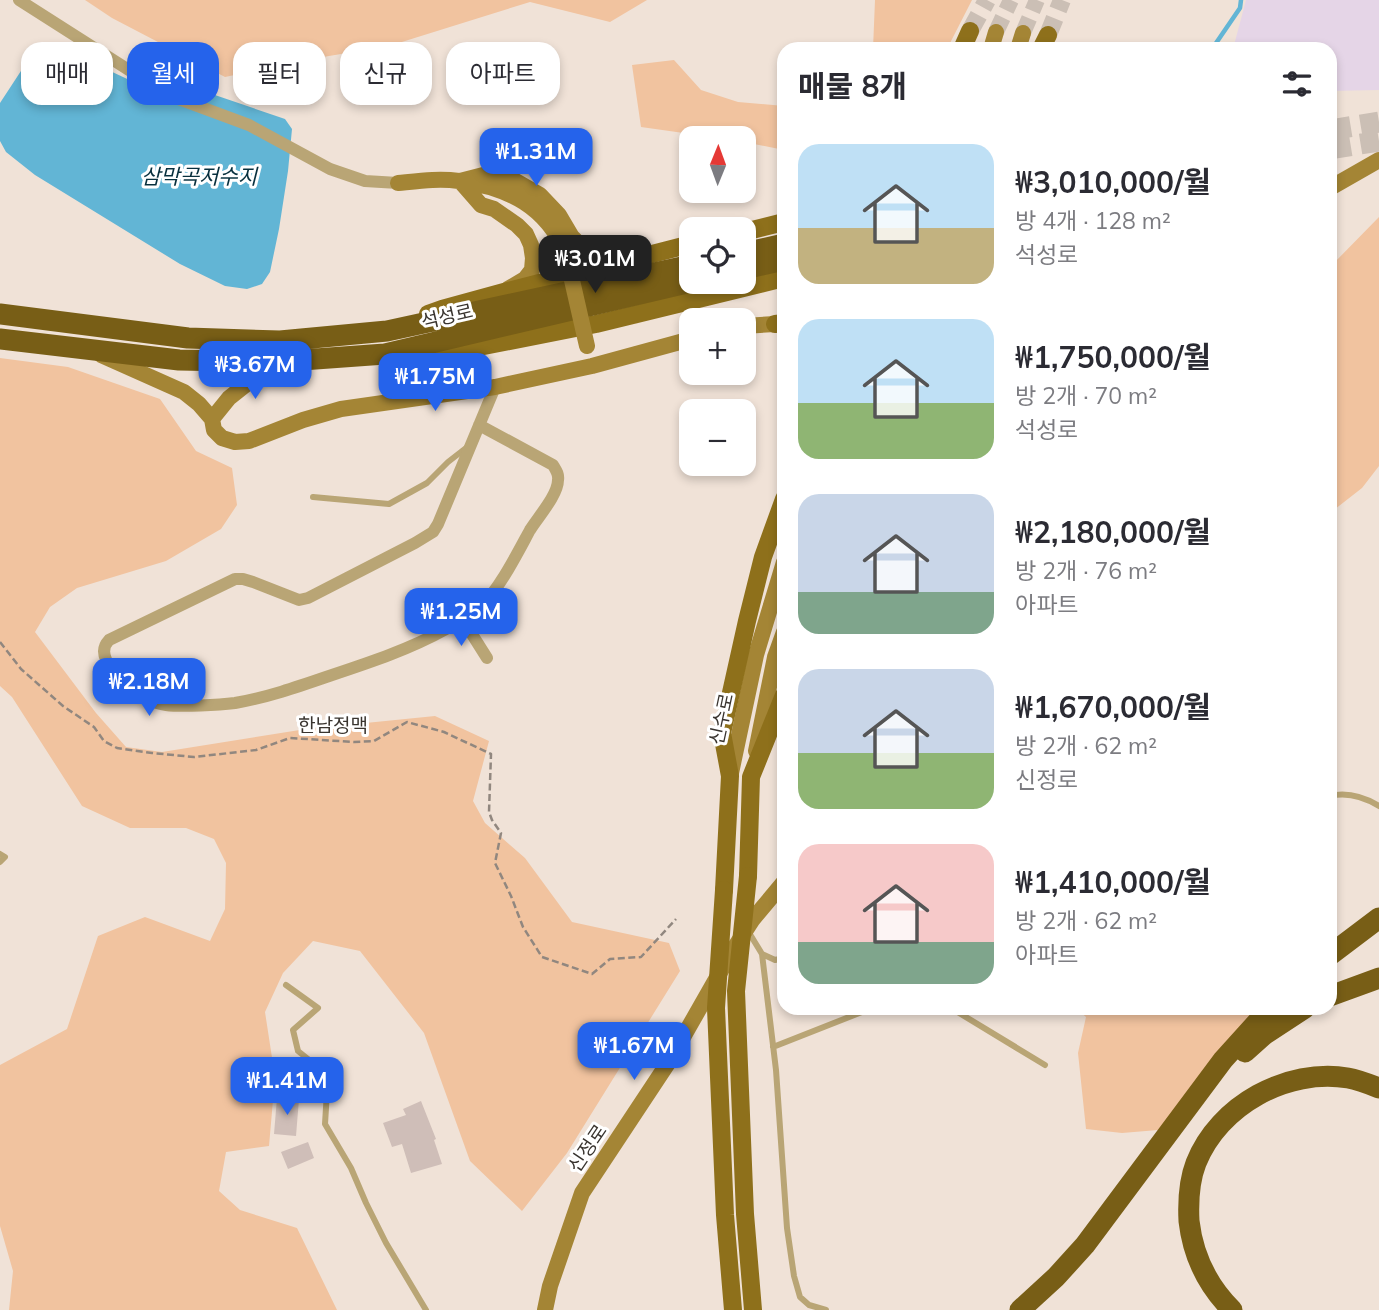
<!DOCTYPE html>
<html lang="ko">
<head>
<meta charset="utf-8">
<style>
  :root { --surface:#fff; --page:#f7f7f7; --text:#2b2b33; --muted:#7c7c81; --accent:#2563eb }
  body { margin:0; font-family:Mulish,"Noto Sans KR",sans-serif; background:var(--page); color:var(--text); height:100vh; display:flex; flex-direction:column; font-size:26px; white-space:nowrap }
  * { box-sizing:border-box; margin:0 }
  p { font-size:23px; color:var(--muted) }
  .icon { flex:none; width:38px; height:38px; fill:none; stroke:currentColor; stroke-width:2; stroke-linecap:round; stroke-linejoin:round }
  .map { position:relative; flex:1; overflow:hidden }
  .side { position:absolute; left:777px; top:42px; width:560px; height:973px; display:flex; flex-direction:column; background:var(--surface); border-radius:21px; box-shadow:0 4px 10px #0003 }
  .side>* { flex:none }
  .hud { position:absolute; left:21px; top:42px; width:651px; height:63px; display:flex; gap:14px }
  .needle { width:46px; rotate:1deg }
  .controls { position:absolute; left:679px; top:126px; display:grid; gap:14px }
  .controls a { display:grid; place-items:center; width:77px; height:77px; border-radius:14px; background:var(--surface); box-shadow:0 4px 10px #0003; font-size:35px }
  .price { position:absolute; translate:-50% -60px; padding:0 16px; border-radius:14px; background:var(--accent); color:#fff; font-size:23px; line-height:46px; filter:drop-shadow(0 2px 4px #0008) }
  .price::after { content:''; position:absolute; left:50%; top:42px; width:21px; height:16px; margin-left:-10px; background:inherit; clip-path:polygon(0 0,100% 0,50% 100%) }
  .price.active { background:#222; color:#fff }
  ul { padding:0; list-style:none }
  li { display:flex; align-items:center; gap:21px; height:175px; padding:0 21px }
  li span { display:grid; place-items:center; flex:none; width:196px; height:140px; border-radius:21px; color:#555 }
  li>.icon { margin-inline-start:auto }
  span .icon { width:84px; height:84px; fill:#fffc; stroke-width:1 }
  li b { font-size:30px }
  h2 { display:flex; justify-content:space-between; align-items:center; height:84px; padding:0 21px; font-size:30px }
  .tag { padding:0 24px; border-radius:21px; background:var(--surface); box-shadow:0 4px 10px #0003; font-size:24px; line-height:63px }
  .tag.active { background:var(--accent); color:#fff }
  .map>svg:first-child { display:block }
  .industrial { fill:#e5d5e7 }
  .green { fill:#f1c39f }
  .water { fill:#62b5d5 }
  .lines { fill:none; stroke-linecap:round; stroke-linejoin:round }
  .stream { stroke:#62b5d5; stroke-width:4.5 }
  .building { fill:#cfbeb8 }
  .secondary-tunnel { stroke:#cbbfb5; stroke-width:16; stroke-dasharray:16 8; stroke-linecap:butt }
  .primary-tunnel { stroke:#cbbfb5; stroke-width:18; stroke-dasharray:18 9; stroke-linecap:butt }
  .highway-tunnel { stroke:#cbbfb5; stroke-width:21; stroke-dasharray:21 10; stroke-linecap:butt }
  .path { stroke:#91877f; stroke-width:2.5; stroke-dasharray:7 3.5; stroke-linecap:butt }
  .lane { stroke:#b9a575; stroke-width:6 }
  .street { stroke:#b9a575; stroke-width:12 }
  .secondary { stroke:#a48535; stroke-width:16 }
  .primary { stroke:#8e701b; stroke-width:18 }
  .highway { stroke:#785e16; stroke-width:21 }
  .secondary-bridge { stroke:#a48535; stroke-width:16 }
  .primary-bridge { stroke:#8e701b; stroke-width:18 }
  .labels { text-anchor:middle; stroke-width:6; stroke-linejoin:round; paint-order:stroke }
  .street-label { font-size:19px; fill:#39342f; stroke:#fff }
  .water-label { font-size:21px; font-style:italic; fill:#08303e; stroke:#fff }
</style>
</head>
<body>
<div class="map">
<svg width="1379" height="1310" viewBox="0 0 1379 1310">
  <rect width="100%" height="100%" fill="#f0e2d7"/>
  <!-- industrial -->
  <path class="industrial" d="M 1246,0 L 1379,0 L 1379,90 L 1330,91 L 1330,49 L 1233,49 Z"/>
  <!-- green -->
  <path class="green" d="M 85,0 L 647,0 L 610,22 L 530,2 L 389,46 L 311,59 L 225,77 L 112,18 Z
    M 875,0 L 972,0 L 947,49 L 873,49 Z
    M 674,60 L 701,90 L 738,102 L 784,106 L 784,150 L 744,142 L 744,138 L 719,138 L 641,127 L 632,65 Z
    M 1379,217 L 1379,466 L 1362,488 L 1330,513 L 1330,265 L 1332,265 Z
    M 0,358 L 68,367 L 160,399 L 196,451 L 232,468 L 237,505 L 221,529 L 166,561 L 77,588 L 50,607 L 35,632 L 96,713 L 126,747 L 162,752 L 306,729 L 435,716 L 489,741 L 473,801 L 485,823 L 525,858 L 572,922 L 669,943 L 680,971 L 567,1153 L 522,1211 L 470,1161 L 424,1033 L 360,951 L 313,941 L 283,973 L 265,1012 L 275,1077 L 269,1146 L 226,1152 L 219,1191 L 240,1210 L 297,1228 L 337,1310 L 9,1310 L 13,1271 L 0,1226 L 0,1065 L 67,1029 L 98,936 L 145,917 L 210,941 L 225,909 L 226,863 L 214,839 L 186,828 L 130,828 L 82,806 L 12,697 L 0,686 Z
    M 1076,1008 L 1264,1008 L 1158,1130 L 1122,1133 L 1086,1129 L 1078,1053 L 1086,1017 Z"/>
  <!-- water -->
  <path class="water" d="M 47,45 L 57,46 L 140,85 L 195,92 L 209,93 L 285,119 L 292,129 L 288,171 L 279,229 L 270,272 L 262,284 L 247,289 L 225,286 L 180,264 L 35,175 L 6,152 L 0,141 L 0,103 L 36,48 Z"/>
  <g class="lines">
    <!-- stream -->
    <path class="stream" d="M 1212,49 L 1240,8 L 1241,0"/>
  </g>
  <!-- building -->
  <path class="building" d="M 277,1098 L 299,1099 L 296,1136 L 274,1134 Z
    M 421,1101 L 436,1139 L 434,1140 L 442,1164 L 411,1173 L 402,1144 L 392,1147 L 383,1123 L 406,1115 L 403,1109 Z
    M 308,1142 L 314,1158 L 288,1169 L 281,1152 Z"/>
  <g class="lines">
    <!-- secondary-tunnel -->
    <path class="secondary-tunnel" d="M 996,32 L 1011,0
      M 1023,33 L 1037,0"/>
    <!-- primary-tunnel -->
    <path class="primary-tunnel" d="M 970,31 L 987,0
      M 1048,35 L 1062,0"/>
    <!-- highway-tunnel -->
    <path class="highway-tunnel" d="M 1330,130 L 1379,122
      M 1330,149 L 1379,141"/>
    <!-- path -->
    <path class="path" d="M 0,642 L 21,669 L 63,706 L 94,727 L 104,741 L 117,748 L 152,753 L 194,757 L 256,750 L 290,738 L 354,742 L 374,741 L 407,722 L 444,732 L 491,754 L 489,812 L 492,820 L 501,833 L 495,863 L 511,896 L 523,927 L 542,957 L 592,974 L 610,959 L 641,957 L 676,919"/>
    <!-- lane -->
    <path class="lane" d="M 313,497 L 389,504 L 427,483 L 448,462 L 466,448
      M 1330,796 C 1347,792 1364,797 1379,806
      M 0,854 L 5,857 L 0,862
      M 748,931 L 762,954 L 776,1070 L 787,1228 L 794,1276 L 800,1297 L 809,1305 L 826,1310
      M 762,954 L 775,960 L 784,958
      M 781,959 L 784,980
      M 286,985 L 318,1008 L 293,1030 L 298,1051 L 328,1075 L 325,1124 L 351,1168 L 366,1203 L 386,1243 L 426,1310
      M 951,1008 L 1045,1065
      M 773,1047 L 872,1008"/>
    <!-- street -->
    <path class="street" d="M 19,0 L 168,95 L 249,125 L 330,169 L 365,181 L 398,183
      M 479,425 L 553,465 C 556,470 559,474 558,480 C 558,495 538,517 530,530 C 518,552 499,590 481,606 C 471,616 458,623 446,629 C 410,649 371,662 332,675 C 300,686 269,697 235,703 C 219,705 182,707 166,705 C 149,703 137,696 125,683 C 114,671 95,655 109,640 L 235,579 L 243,579 L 253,582 L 299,600 L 308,598 L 415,543 L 433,532 L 438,524 L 495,387
      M 463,620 L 487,658"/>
    <!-- secondary -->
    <path class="secondary" d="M 991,49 L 996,32
      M 1018,49 L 1023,33
      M 460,181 L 491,173 L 512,179 L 540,195 L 559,215 L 572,237 L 581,246 L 590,250 L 607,251 L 635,257
      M 460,181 L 481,205 L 494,209 L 517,225 L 526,234 L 531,245 L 533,258 L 532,270 L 525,279 L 508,289
      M 398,183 C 418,181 439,178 459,181 C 508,187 547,207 566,254
      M 1330,188 L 1379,160
      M 744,326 L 775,324 L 784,326
      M 101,355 L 184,392 L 199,404 L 212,419 L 214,430 L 222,438 L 235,442 L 249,441 L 303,420 L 341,409 L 495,387 L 592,366 L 691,339
      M 212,419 L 229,398 L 274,362
      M 756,751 L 775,657 L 784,632
      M 731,773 L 756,655 L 784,562
      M 545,1310 L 550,1286 L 582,1193 L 670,1060 L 731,953 L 753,919 L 784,882"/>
    <!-- primary -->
    <path class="primary" d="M 962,49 L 970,31
      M 1041,49 L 1048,35
      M 744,232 L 784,222
      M 428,314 L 442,309 L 504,292 L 691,244
      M 775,324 L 784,323
      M 409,354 L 443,354 L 596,324 L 784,278
      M 748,876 L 751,777 L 784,695
      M 724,890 L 730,776 L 722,733 L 747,621 L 763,557 L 784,499"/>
    <!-- highway -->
    <path class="highway" d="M 744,253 L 784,244
      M 744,269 L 784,260
      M 0,314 L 188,338 L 280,341 L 387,331 L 691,265
      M 0,339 L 179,360 L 274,362 L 385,354 L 691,282
      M 1330,955 L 1379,918
      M 1330,996 L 1379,978
      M 1245,1052 L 1264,1035 L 1305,1008
      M 1020,1310 L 1056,1277 L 1085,1245 L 1223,1060 L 1270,1008
      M 1232,1310 C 1207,1285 1193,1256 1189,1221 C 1188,1201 1189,1181 1196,1163 C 1219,1105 1287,1068 1348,1078 C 1359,1080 1369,1084 1379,1088"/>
    <!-- secondary-bridge -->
    <path class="secondary-bridge" d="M 566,254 L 587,346"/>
    <!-- primary-bridge -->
    <path class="primary-bridge" d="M 748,876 L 736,991 L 745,1214 L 753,1310
      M 724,890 L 716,1008 L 725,1215 L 733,1310"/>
  </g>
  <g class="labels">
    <!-- street labels -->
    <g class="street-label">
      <text transform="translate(447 316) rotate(-13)" y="7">석성로</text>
      <text transform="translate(721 719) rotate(-78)" y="7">신수로</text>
      <text x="333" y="732">한남정맥</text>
      <text transform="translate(587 1148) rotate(-56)" y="7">신정로</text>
    </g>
    <!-- water labels -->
    <g class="water-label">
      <text x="199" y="184">삼막곡저수지</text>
    </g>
  </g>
</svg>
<div class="controls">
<a><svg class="needle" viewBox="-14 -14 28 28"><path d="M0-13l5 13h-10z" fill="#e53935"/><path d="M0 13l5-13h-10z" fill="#7c7c81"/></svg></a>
<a><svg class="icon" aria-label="locate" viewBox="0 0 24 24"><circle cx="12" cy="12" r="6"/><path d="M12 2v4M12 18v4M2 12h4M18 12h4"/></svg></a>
<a>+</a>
<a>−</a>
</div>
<b class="price" style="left:536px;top:188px">₩1.31M</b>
<b class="price active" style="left:595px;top:295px">₩3.01M</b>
<b class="price" style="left:255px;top:401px">₩3.67M</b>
<b class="price" style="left:435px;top:413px">₩1.75M</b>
<b class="price" style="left:461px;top:648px">₩1.25M</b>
<b class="price" style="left:149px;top:718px">₩2.18M</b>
<b class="price" style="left:634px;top:1082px">₩1.67M</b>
<b class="price" style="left:287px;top:1117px">₩1.41M</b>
<div class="hud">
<a class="tag">매매</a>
<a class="tag active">월세</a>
<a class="tag">필터</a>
<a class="tag">신규</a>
<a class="tag">아파트</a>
</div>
<section class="side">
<h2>매물 8개<svg class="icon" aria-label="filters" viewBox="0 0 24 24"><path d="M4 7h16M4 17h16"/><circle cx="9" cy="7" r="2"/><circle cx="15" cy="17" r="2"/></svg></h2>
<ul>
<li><span style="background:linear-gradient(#bfe0f5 60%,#c2b280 0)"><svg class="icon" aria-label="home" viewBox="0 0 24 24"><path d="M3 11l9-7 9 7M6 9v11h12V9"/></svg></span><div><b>₩3,010,000/월</b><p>방 4개 · 128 m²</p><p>석성로</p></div></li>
<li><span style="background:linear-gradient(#bfe0f5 60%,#8fb573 0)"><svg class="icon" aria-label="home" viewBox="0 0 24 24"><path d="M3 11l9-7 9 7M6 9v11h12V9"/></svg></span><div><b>₩1,750,000/월</b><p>방 2개 · 70 m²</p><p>석성로</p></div></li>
<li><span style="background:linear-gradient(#c9d6e8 70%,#7fa58c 0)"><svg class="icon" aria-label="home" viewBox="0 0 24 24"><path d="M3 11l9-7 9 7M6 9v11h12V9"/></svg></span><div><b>₩2,180,000/월</b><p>방 2개 · 76 m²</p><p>아파트</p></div></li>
<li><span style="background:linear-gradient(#c9d6e8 60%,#8fb573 0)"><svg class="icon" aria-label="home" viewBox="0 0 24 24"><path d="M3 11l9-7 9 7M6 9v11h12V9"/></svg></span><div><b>₩1,670,000/월</b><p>방 2개 · 62 m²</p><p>신정로</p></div></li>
<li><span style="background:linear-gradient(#f6c9c9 70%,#7fa58c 0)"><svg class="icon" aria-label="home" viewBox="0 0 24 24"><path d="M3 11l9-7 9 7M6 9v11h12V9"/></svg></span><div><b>₩1,410,000/월</b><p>방 2개 · 62 m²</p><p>아파트</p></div></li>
</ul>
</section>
</div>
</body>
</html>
